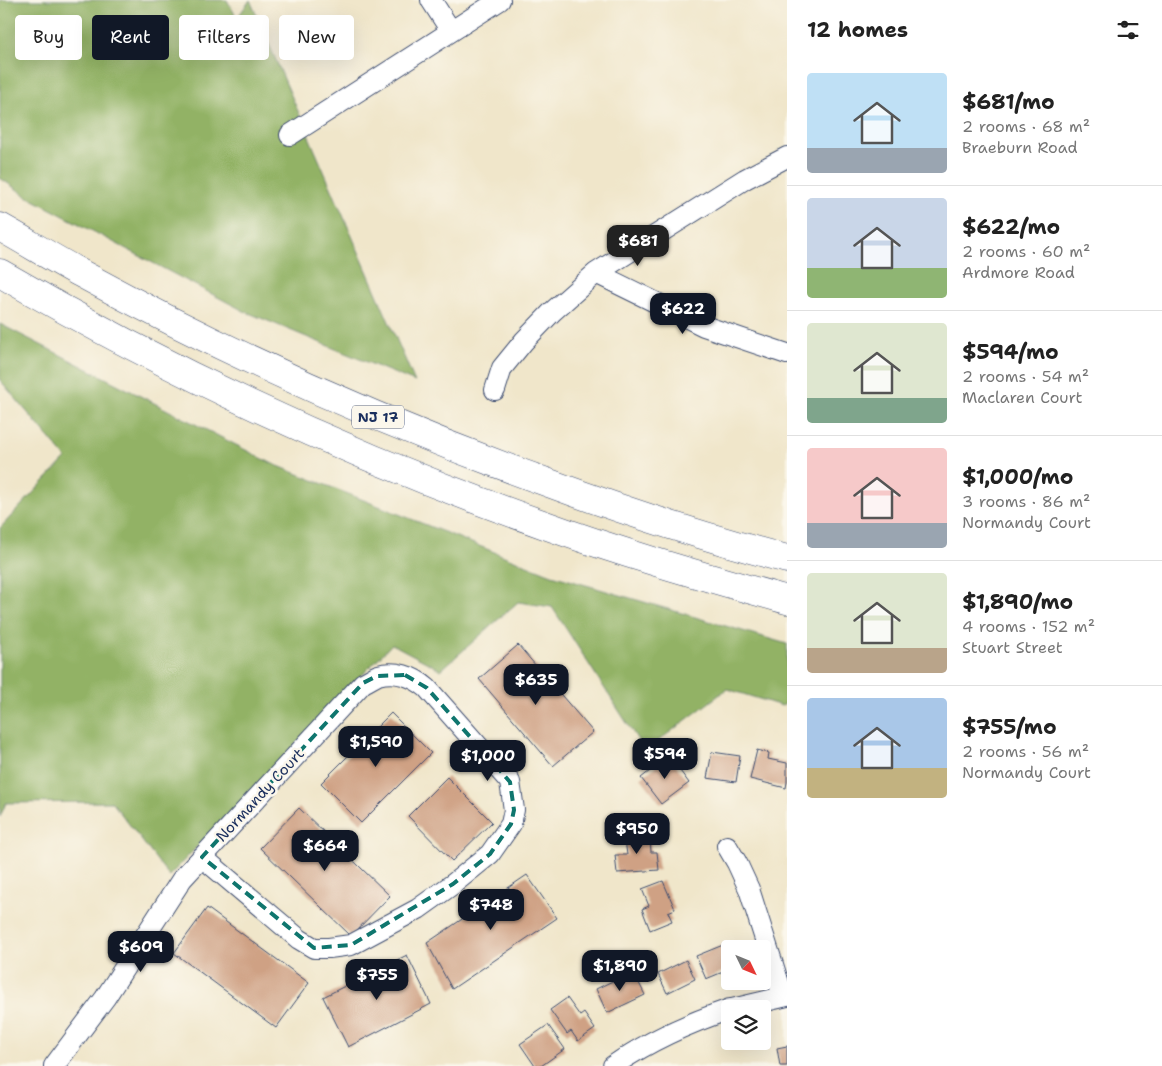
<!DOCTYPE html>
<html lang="en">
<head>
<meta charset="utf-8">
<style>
  :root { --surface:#fff; --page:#f2f2f2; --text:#222; --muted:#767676; --line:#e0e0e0; --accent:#111827 }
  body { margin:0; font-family:"Shantell Sans",sans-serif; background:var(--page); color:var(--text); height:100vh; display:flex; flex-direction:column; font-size:19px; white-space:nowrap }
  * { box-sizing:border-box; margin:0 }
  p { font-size:16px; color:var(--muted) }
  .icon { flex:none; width:28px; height:28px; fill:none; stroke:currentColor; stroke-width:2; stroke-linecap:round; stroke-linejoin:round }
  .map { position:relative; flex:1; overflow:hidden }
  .panel { display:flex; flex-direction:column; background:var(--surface); width:375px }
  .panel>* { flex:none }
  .top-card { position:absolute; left:15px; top:15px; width:475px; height:45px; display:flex; gap:10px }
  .needle { width:32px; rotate:133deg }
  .tools { position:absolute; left:721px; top:940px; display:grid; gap:10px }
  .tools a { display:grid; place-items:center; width:50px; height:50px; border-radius:5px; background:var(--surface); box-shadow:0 5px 20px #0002; font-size:25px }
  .price { position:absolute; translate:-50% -42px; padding:0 11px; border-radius:10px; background:var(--accent); color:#fff; font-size:16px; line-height:32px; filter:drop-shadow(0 1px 2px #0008) }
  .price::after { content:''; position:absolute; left:50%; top:30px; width:15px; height:11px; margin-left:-8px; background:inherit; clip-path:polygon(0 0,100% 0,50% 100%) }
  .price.active { background:#222; color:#fff }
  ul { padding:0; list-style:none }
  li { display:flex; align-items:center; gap:15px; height:125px; padding:0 20px }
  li+li { border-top:1px solid var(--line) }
  li span { display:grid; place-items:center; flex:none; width:140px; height:100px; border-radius:5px; color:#555 }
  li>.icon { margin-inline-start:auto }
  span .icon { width:60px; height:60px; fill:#fffc; stroke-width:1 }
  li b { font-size:21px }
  h2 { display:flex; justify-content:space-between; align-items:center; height:60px; padding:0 20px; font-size:21px }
  .pill { padding:0 18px; border-radius:5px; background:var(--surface); box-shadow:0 5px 20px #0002; font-size:18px; line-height:45px }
  .pill.active { background:var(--accent); color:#fff }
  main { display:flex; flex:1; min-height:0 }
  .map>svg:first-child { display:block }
  .forest { fill:#92b265; stroke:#567062 }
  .building { fill:#cfa184 }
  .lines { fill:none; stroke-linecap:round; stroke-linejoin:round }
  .street-casing { stroke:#3b4a6e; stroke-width:22 }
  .highway-casing { stroke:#3b4a6e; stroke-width:29 }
  .street { stroke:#fff; stroke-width:20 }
  .highway { stroke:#fff; stroke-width:28 }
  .marked { fill:none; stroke:#0f766e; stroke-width:4; stroke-dasharray:10 6; stroke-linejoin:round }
  .labels { text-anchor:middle; stroke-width:5; stroke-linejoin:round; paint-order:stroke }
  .shield { fill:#fbf7ec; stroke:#5e6b89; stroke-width:1 }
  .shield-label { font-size:14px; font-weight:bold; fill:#1b2f5e }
  .street-label { font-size:15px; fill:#1b2f5e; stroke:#fbf7ec }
</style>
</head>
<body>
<main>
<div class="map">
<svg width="787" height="1066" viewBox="0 0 787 1066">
  <rect width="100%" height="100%" fill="#fbf7ec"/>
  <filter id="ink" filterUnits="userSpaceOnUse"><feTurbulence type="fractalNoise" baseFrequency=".02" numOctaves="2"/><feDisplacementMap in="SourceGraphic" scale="10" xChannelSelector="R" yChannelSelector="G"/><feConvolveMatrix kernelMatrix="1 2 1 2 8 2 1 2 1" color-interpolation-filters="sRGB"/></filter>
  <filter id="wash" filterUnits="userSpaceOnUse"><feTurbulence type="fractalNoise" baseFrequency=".0096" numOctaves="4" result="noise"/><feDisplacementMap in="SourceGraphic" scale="20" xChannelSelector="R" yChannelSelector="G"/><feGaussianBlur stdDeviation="1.12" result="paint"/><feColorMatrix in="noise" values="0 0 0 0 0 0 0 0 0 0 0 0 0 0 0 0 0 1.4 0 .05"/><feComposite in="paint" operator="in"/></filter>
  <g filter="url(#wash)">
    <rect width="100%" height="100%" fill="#f0e6ca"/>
    <!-- forest -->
    <path class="forest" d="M 0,0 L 227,0 L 237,18 L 250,0 L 415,382 L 244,311 L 28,197 L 0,178 Z
      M 0,324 L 273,464 L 552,575 L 787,644 L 787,703 L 782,706 L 727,689 L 645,751 L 552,607 L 518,602 L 441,670 L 392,644 L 169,876 L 112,802 L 6,803 L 0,817 L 0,528 L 66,458 L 0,380 Z"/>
    <g id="blocks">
      <!-- building -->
      <path class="building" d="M 518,645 L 593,732 L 553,766 L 479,679 Z
        M 391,713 L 431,753 L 361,823 L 321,783 Z
        M 757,750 L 769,753 L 768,759 L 787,763 L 787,782 L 786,788 L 750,779 Z
        M 712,752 L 740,756 L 736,782 L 707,778 Z
        M 669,756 L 689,783 L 661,804 L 641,778 Z
        M 447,777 L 492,822 L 452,861 L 408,816 Z
        M 299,808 L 390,896 L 351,936 L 260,848 Z
        M 642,829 L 643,839 L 650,838 L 651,852 L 657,852 L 659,870 L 617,873 L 615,855 L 627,855 L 625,840 L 629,840 L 628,830 Z
        M 527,875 L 557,918 L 452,989 L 427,943 Z
        M 663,881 L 675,909 L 668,912 L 672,921 L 650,930 L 642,909 L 649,906 L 642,889 Z
        M 207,908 L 309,983 L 276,1028 L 174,953 Z
        M 723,945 L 730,961 L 730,969 L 706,979 L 696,956 Z
        M 407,955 L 431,1004 L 348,1047 L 323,997 Z
        M 686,960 L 695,979 L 667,993 L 658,974 Z
        M 633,971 L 645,995 L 607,1013 L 596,989 Z
        M 567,998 L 580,1016 L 584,1013 L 595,1029 L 578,1041 L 571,1031 L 567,1034 L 550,1010 Z
        M 548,1025 L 565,1049 L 541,1066 L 535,1066 L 520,1044 Z
        M 787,1046 L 787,1066 L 780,1066 L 777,1048 Z"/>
    </g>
  </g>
  <g filter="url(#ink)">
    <use href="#blocks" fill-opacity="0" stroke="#3b4a6e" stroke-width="1"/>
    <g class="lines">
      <!-- street casing -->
      <g class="street-casing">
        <path id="street" d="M 431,0 L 451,31
          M 290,135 L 500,0
          M 596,273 L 704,326 L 787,354
          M 495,390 L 502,368 L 524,341 L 552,312 L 596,273 L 745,179 L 787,157
          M 727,846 L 737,863 L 749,889 L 783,996
          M 732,1009 L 787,996
          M 54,1066 L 105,998 L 182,879 L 363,683 C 368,681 373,677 378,675 C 395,670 413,676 427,688 L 510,782 L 514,810 L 511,824 L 490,854 L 453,884 L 418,909 L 351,945 L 329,948 L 314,948 L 299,939 L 202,857
          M 613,1066 C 648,1041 689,1023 730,1009"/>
      </g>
      <!-- highway casing -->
      <g class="highway-casing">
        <path id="highway" d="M 0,227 C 27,242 54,259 82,274 C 232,356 388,425 549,483 C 627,512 707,538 787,559
          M 0,273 C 173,374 356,458 545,525 C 624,554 706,577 787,600"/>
      </g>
      <!-- street -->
      <use href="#street" class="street"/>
      <!-- highway -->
      <use href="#highway" class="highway"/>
    </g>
  </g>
  <!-- marked area -->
  <path class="marked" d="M 405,675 L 427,688 L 510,782 L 514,810 L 511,824 L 490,854 L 453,884 L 351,945 L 314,948 L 202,857 L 363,683 L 377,676 Z"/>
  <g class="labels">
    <!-- shield labels -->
    <rect class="shield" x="352" y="405.5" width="52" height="23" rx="4"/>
    <g class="shield-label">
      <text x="378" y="422">NJ 17</text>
    </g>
    <!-- street labels -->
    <g class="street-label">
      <text transform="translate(260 795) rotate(-47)" y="5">Normandy Court</text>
    </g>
  </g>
</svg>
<div class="tools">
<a><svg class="needle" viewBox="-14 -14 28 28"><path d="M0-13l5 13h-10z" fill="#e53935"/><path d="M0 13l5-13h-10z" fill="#767676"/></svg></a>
<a><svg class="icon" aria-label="layers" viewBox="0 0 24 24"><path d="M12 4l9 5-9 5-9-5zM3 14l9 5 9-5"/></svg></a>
</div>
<b class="price active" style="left:638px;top:267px">$681</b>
<b class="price" style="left:683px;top:335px">$622</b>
<b class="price" style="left:536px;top:706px">$635</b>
<b class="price" style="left:376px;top:768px">$1,590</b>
<b class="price" style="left:665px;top:780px">$594</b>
<b class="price" style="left:488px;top:782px">$1,000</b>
<b class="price" style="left:637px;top:855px">$950</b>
<b class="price" style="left:325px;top:872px">$664</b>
<b class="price" style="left:491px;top:931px">$748</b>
<b class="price" style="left:141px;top:973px">$609</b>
<b class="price" style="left:620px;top:992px">$1,890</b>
<b class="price" style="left:377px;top:1001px">$755</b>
<div class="top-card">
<a class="pill">Buy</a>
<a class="pill active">Rent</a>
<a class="pill">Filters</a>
<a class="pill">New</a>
</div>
</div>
<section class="panel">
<h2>12 homes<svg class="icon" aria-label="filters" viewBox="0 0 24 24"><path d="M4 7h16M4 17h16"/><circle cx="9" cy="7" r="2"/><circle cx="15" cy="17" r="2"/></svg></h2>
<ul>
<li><span style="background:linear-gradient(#bfe0f5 75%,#9aa5b1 0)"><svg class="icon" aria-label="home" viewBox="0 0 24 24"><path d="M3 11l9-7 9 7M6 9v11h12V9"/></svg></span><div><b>$681/mo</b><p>2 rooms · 68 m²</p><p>Braeburn Road</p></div></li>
<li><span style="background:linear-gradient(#c9d6e8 70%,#8fb573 0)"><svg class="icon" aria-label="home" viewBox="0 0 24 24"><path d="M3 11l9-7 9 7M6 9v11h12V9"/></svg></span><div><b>$622/mo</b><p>2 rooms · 60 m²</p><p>Ardmore Road</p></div></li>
<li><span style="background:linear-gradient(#dfe7d0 75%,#7fa58c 0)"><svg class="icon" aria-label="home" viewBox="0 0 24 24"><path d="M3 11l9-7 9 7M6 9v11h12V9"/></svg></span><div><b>$594/mo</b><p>2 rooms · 54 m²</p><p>Maclaren Court</p></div></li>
<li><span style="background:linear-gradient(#f6c9c9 75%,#9aa5b1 0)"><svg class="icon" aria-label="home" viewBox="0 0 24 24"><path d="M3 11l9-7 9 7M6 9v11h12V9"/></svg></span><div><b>$1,000/mo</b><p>3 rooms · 86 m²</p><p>Normandy Court</p></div></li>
<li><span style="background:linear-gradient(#dfe7d0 75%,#b9a48a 0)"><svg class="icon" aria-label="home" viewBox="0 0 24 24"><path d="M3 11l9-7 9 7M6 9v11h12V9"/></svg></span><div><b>$1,890/mo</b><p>4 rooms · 152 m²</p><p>Stuart Street</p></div></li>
<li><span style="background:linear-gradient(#a9c7e8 70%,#c2b280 0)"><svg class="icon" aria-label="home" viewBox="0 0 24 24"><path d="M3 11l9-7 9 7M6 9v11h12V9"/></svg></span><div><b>$755/mo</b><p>2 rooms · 56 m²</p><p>Normandy Court</p></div></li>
</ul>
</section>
</main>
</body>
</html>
